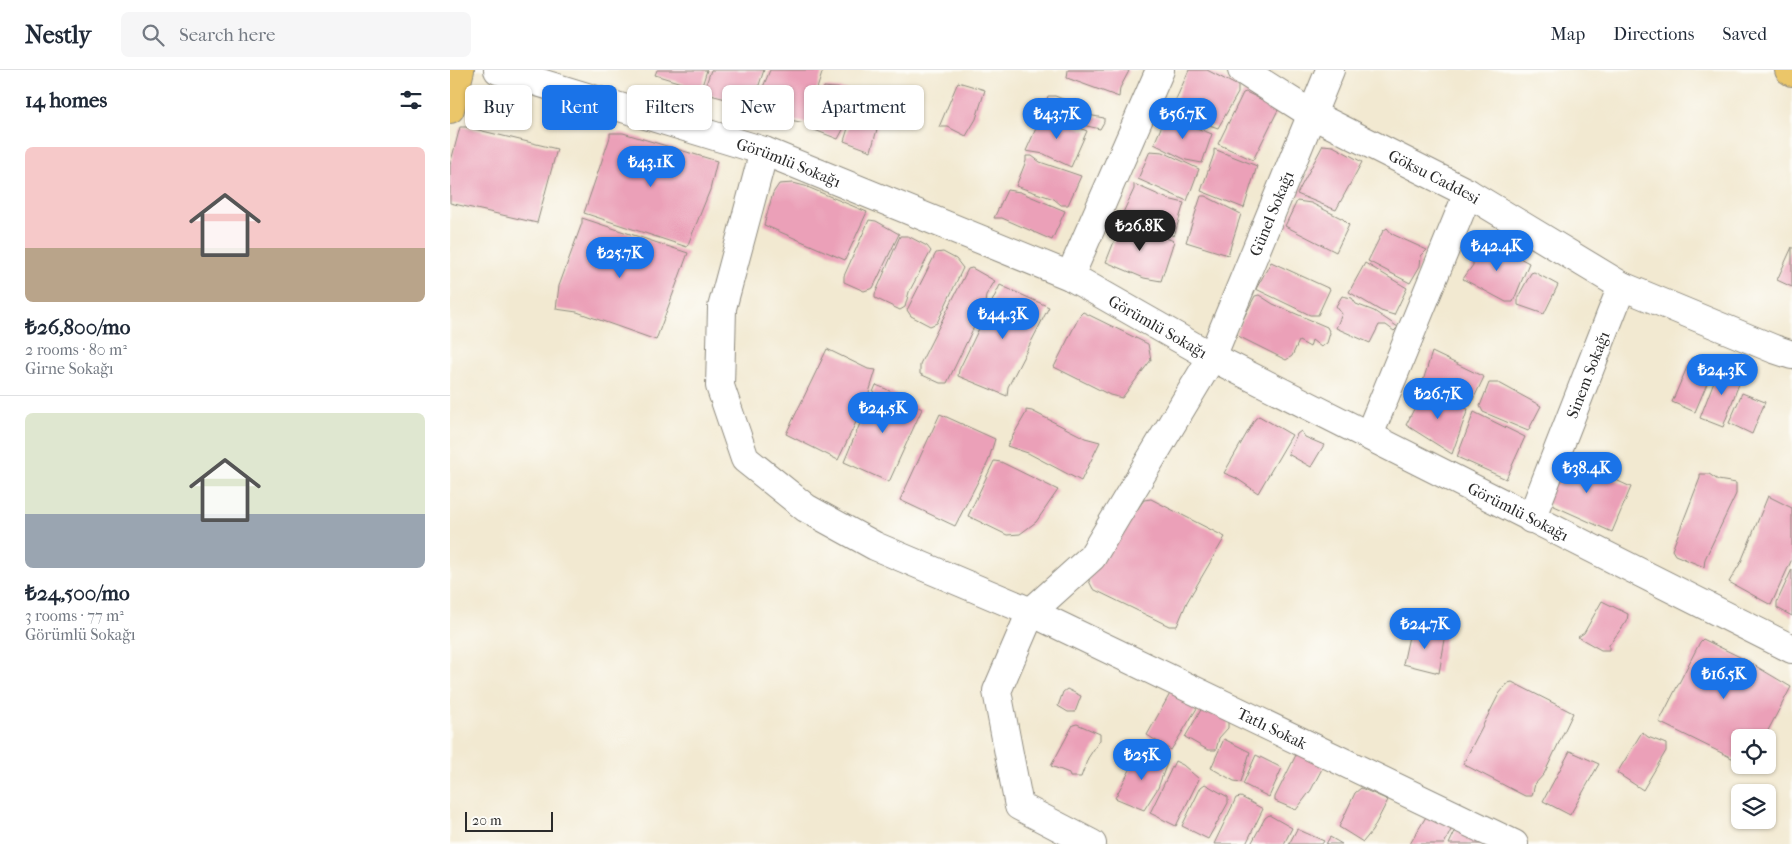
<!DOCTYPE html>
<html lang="en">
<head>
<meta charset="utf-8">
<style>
  :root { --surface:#fff; --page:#f6f6f7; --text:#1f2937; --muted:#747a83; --line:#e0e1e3; --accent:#1a73e8 }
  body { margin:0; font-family:"IM FELL French Canon",serif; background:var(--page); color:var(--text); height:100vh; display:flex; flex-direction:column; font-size:19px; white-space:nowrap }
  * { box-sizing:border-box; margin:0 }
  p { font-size:16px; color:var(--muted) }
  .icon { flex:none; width:28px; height:28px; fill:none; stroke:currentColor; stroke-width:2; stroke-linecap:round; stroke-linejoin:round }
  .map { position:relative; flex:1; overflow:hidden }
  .sheet { display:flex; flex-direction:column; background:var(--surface); width:450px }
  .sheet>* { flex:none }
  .guide { position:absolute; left:15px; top:15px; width:475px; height:45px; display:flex; gap:10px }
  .tools { position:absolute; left:1281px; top:659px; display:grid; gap:10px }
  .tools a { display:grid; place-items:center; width:45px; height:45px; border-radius:8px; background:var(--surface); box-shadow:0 1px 4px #0004; font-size:25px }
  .scale { position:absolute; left:15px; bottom:12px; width:88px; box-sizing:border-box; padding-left:5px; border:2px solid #2b2b2b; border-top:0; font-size:14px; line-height:18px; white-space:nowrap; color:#2b2b2b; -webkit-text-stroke:4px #fdfcf7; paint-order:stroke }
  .price { position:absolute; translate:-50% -42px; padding:0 11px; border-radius:18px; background:var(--accent); color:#fff; font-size:16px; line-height:32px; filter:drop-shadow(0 1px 2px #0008) }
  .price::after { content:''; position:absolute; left:50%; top:30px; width:15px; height:11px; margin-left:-8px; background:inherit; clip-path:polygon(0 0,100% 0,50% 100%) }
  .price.on { background:#222; color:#fff }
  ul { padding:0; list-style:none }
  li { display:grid; align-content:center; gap:10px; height:265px; padding:0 25px }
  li+li { border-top:1px solid var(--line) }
  li span { display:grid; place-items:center; height:155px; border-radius:8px; color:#555 }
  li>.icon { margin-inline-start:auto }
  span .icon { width:90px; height:90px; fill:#fffc; stroke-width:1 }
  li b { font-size:21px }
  h2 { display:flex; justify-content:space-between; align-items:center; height:60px; padding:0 25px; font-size:21px }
  .chip { padding:0 18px; border-radius:8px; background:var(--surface); box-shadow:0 1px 4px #0004; font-size:18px; line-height:45px }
  .chip.on { background:var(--accent); color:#fff }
  header { display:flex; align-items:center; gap:30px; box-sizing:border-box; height:70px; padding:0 25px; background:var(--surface); border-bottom:1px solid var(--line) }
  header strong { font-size:24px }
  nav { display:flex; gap:28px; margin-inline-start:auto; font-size:18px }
  .search { width:350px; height:45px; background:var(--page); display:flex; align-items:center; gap:12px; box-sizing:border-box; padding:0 18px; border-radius:8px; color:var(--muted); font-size:19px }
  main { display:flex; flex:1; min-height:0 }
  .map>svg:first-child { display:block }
  .building { fill:#eba0b8 }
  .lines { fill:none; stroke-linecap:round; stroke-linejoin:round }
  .minor-casing { stroke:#8e8a7e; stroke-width:30 }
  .major-casing { stroke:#8e8a7e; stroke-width:30 }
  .minor { stroke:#fff; stroke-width:28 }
  .major { stroke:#ebc669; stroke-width:28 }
  .labels { text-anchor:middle; stroke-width:5; stroke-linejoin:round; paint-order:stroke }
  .street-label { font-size:16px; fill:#2b2b2b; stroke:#fdfcf7 }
</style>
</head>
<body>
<header>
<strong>Nestly</strong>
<div class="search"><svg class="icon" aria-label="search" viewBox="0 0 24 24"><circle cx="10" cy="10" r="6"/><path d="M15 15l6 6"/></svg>Search here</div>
<nav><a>Map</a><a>Directions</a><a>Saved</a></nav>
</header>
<main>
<section class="sheet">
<h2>14 homes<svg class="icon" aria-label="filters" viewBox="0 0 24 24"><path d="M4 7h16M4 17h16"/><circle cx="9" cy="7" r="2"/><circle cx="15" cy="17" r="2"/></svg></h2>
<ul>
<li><span style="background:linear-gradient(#f6c9c9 65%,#b9a48a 0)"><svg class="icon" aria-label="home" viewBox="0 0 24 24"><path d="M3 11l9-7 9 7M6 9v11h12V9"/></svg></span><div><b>₺26,800/mo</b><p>2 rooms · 80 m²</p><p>Girne Sokağı</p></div></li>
<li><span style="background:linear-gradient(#dfe7d0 65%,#9aa5b1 0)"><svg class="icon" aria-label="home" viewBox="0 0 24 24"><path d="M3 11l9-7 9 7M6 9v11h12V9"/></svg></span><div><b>₺24,500/mo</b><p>3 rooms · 77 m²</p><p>Görümlü Sokağı</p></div></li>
</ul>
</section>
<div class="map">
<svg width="1342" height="774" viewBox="0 0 1342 774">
  <rect width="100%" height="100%" fill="#fdfcf7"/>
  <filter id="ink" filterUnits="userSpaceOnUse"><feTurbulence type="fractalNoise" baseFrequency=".02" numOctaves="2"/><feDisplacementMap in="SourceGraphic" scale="10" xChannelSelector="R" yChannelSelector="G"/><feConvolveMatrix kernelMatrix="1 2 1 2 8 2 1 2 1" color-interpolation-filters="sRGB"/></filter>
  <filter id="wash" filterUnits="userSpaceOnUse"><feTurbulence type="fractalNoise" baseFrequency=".0096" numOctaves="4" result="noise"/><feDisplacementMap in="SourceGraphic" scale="20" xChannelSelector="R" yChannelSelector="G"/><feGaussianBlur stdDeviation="1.12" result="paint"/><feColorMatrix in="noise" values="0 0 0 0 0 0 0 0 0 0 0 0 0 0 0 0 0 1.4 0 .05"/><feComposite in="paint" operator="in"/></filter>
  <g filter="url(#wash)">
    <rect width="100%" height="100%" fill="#f2e9d1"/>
    <g id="blocks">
      <!-- building -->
      <path class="building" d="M 207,0 L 257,0 L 251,19 L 205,5 Z
        M 261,0 L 314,0 L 302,36 L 253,23 Z
        M 320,0 L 373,0 L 356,53 L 334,49 L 304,39 Z
        M 618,0 L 677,0 L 679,1 L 670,18 L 669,27 L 617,8 Z
        M 739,0 L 757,0 L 788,16 L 788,23 L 768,58 L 723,42 L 723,36 Z
        M 508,12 L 535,20 L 526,49 L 516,66 L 498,57 L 489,57 Z
        M 374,17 L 404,20 L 395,56 L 388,69 L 362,59 Z
        M 413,20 L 436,27 L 421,81 L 394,71 L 409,23 Z
        M 796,22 L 829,38 L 803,90 L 768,74 L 793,23 Z
        M 598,26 L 605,26 L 637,38 L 638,45 L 654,48 L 654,52 L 650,59 L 637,56 L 598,40 L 595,36 Z
        M 598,45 L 637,61 L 621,97 L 594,84 L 576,81 L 591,47 Z
        M 716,46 L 762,64 L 752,93 L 736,90 L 704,74 Z
        M 10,57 L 16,57 L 107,79 L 87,153 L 0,133 L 0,95 Z
        M 160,63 L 173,63 L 267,91 L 260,120 L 237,177 L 134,143 L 160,67 Z
        M 873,75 L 883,76 L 912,92 L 886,140 L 847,124 Z
        M 764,79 L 807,96 L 794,138 L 751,121 L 764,84 Z
        M 700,81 L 713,82 L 749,99 L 737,131 L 688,109 Z
        M 576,86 L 582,86 L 590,92 L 631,106 L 618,135 L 611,135 L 604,129 L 566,116 L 576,91 Z
        M 343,113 L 355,116 L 417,142 L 395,190 L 314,155 L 323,123 L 329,114 Z
        M 684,114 L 718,129 L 734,133 L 724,166 L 671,147 L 684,119 Z
        M 557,120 L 570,122 L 615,141 L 602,170 L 552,148 L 544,148 Z
        M 751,126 L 755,126 L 791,144 L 778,185 L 736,172 Z
        M 847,131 L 861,133 L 893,149 L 899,155 L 886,182 L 835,156 Z
        M 132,148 L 238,183 L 206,270 L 127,242 L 106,239 L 109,216 L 132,153 Z
        M 419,150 L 426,151 L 449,164 L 423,218 L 414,221 L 394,212 L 394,206 Z
        M 675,153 L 724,171 L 711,211 L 694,208 L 656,192 L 671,154 Z
        M 937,158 L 942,164 L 977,180 L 971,186 L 970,196 L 960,213 L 918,191 L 933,161 Z
        M 450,166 L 458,166 L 477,176 L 481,181 L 459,222 L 455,237 L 450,240 L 425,228 L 425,224 Z
        M 1036,170 L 1079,193 L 1063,232 L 1056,232 L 1013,209 L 1023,195 L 1023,187 L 1029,182 L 1026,177 L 1032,176 L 1032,173 Z
        M 1342,177 L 1342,217 L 1327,210 Z
        M 493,182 L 506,189 L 513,198 L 487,253 L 480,256 L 461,246 L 457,240 L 486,183 Z
        M 821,192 L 880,219 L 868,245 L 860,245 L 806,219 Z
        M 915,193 L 957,218 L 944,245 L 931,241 L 899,222 Z
        M 522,198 L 545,211 L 536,225 L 535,234 L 497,313 L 490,313 L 470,304 L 470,294 L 518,199 Z
        M 1084,202 L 1108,215 L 1094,244 L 1068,235 L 1068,227 L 1081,203 Z
        M 550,215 L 599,237 L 558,317 L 557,326 L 508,306 L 509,300 Z
        M 809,225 L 823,234 L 877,257 L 880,263 L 877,273 L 871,277 L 862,270 L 860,277 L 849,271 L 842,286 L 836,290 L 790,267 L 786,263 L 805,226 Z
        M 892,226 L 902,228 L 906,234 L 924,241 L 948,257 L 944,261 L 936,255 L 929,255 L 920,273 L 886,258 L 892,244 L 886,236 Z
        M 633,242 L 698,274 L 701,290 L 672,328 L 660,325 L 604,297 L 630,245 Z
        M 377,279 L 418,299 L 426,300 L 417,329 L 388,390 L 336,364 Z
        M 982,282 L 1034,307 L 1020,336 L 972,314 Z
        M 1245,287 L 1264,297 L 1245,342 L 1222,332 L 1241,288 Z
        M 1276,296 L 1293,303 L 1273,357 L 1250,348 L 1269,298 Z
        M 1039,313 L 1049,313 L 1091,336 L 1078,361 L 1033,342 L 1030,336 Z
        M 426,315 L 436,319 L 472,339 L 439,412 L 394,392 Z
        M 976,319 L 996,332 L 1018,339 L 1002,384 L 956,355 L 972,323 Z
        M 1292,323 L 1315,332 L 1302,364 L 1279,353 Z
        M 576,340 L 582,341 L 635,368 L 650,372 L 631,411 L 578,383 L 557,376 L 576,343 Z
        M 1024,342 L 1075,367 L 1056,409 L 1007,387 Z
        M 490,344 L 545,369 L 538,392 L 505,456 L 450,430 Z
        M 809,346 L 842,365 L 808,423 L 786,408 L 774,403 L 805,349 Z
        M 851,361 L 855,367 L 874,375 L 861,397 L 838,384 L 847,364 Z
        M 1110,389 L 1120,389 L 1181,417 L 1162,462 L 1093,431 Z
        M 544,391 L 551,392 L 608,420 L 586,452 L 570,464 L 557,465 L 518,446 Z
        M 1250,404 L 1259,404 L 1268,410 L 1286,413 L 1286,424 L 1255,489 L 1254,497 L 1225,485 L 1222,480 L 1250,408 Z
        M 1318,426 L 1342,438 L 1342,489 L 1321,535 L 1279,512 L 1291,492 Z
        M 701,429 L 775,467 L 737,532 L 727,556 L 719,556 L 643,519 L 639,511 L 640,502 L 648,495 L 694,430 Z
        M 1342,499 L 1342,546 L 1327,538 L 1327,532 Z
        M 1152,531 L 1178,544 L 1177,551 L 1159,575 L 1159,580 L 1151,580 L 1128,567 L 1134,563 Z
        M 961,557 L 979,560 L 980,564 L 996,564 L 989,603 L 953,594 Z
        M 1253,569 L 1292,588 L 1341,617 L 1314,668 L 1290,668 L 1290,692 L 1209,652 L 1250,572 Z
        M 1062,612 L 1123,643 L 1094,704 L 1085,714 L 1082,726 L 1075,726 L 1013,694 L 1049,624 L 1058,613 Z
        M 617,619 L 631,626 L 625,642 L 618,642 L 608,636 L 613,622 Z
        M 722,620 L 749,635 L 721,680 L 697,665 Z
        M 752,638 L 778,650 L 778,658 L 769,668 L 766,680 L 758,680 L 735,667 Z
        M 627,654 L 650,664 L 650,670 L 638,688 L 631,707 L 620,707 L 619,703 L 601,696 L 623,655 Z
        M 1192,662 L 1198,667 L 1216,674 L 1216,681 L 1193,720 L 1167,703 Z
        M 774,669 L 800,682 L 791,712 L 784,711 L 761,698 Z
        M 690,681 L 707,686 L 717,693 L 708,718 L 694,740 L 665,728 Z
        M 1120,681 L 1149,694 L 1120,745 L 1093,731 Z
        M 847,683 L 874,695 L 861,720 L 846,740 L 825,731 L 825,727 Z
        M 806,685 L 832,698 L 819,727 L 793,714 Z
        M 725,691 L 733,695 L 749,709 L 726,756 L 700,743 Z
        M 755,714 L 778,727 L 778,733 L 758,769 L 732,756 L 751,717 Z
        M 911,718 L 938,730 L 922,761 L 913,772 L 889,757 L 905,723 Z
        M 791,727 L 813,739 L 796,774 L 764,774 L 786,728 Z
        M 819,745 L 842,758 L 834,774 L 801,774 L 815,748 Z
        M 977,745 L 1007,755 L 1001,760 L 994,774 L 960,774 Z
        M 1007,757 L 1032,774 L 999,774 Z
        M 847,759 L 874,771 L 872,774 L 839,774 Z
        M 880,767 L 892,774 L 876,774 Z"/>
    </g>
  </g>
  <g filter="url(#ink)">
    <use href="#blocks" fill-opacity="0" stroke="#8e8a7e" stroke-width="1"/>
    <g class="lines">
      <!-- minor casing -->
      <g class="minor-casing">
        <g id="minor">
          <path id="s1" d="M 48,0 L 314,81 L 620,206 L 762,287 L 1342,579"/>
          <path id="s2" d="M 792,0 L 863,45 L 1018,123 L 1172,216 L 1324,279 L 1342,285"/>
          <path id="s3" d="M 314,81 L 272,238 L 270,316 L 295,389 L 356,438 L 425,476 L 581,542 L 1064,774"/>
          <path d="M 620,206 L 710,0"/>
          <path d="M 919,365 L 1018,123"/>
          <path id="s4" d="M 1081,449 L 1172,216"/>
          <path id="s5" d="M 642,774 L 569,736 L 547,621 L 581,542 L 642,487 L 762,287 L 880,0"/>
        </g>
      </g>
      <!-- major casing -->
      <g class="major-casing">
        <path id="major" d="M 1339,0 L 1342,2
          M 0,39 L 10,0"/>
      </g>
      <!-- minor -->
      <use href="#minor" class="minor"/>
      <!-- major -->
      <use href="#major" class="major"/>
    </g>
  </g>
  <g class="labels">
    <!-- street labels -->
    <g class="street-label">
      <text dy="6" stroke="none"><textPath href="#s1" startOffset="305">Görümlü Sokağı</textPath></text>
      <text dy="6" stroke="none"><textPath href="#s2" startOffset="220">Göksu Caddesi</textPath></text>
      <text dy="6" stroke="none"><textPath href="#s5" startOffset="756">Günel Sokağı</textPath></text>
      <text dy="6" stroke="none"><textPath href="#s1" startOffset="710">Görümlü Sokağı</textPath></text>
      <text dy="6" stroke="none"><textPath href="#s4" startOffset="155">Sinem Sokağı</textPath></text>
      <text dy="6" stroke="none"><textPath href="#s1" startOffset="1115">Görümlü Sokağı</textPath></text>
      <text dy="6" stroke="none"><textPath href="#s3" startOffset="912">Tatlı Sokak</textPath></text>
    </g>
  </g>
</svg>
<div class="tools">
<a><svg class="icon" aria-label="locate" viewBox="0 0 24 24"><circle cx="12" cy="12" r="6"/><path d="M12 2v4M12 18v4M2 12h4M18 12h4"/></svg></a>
<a><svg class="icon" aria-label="layers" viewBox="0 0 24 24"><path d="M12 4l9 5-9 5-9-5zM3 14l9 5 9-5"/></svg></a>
</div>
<div class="scale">20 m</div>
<b class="price" style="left:607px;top:70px">₺43.7K</b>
<b class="price" style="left:733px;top:70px">₺56.7K</b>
<b class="price" style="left:201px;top:118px">₺43.1K</b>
<b class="price on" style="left:690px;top:182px">₺26.8K</b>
<b class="price" style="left:1047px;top:202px">₺42.4K</b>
<b class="price" style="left:170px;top:209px">₺25.7K</b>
<b class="price" style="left:553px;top:270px">₺44.3K</b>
<b class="price" style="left:1272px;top:326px">₺24.3K</b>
<b class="price" style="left:988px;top:350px">₺26.7K</b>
<b class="price" style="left:433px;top:364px">₺24.5K</b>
<b class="price" style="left:1137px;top:424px">₺38.4K</b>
<b class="price" style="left:975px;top:580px">₺24.7K</b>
<b class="price" style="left:1274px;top:630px">₺16.5K</b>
<b class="price" style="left:692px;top:711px">₺25K</b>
<div class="guide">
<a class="chip">Buy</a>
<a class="chip on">Rent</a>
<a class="chip">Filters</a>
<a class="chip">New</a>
<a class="chip">Apartment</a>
</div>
</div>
</main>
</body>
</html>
